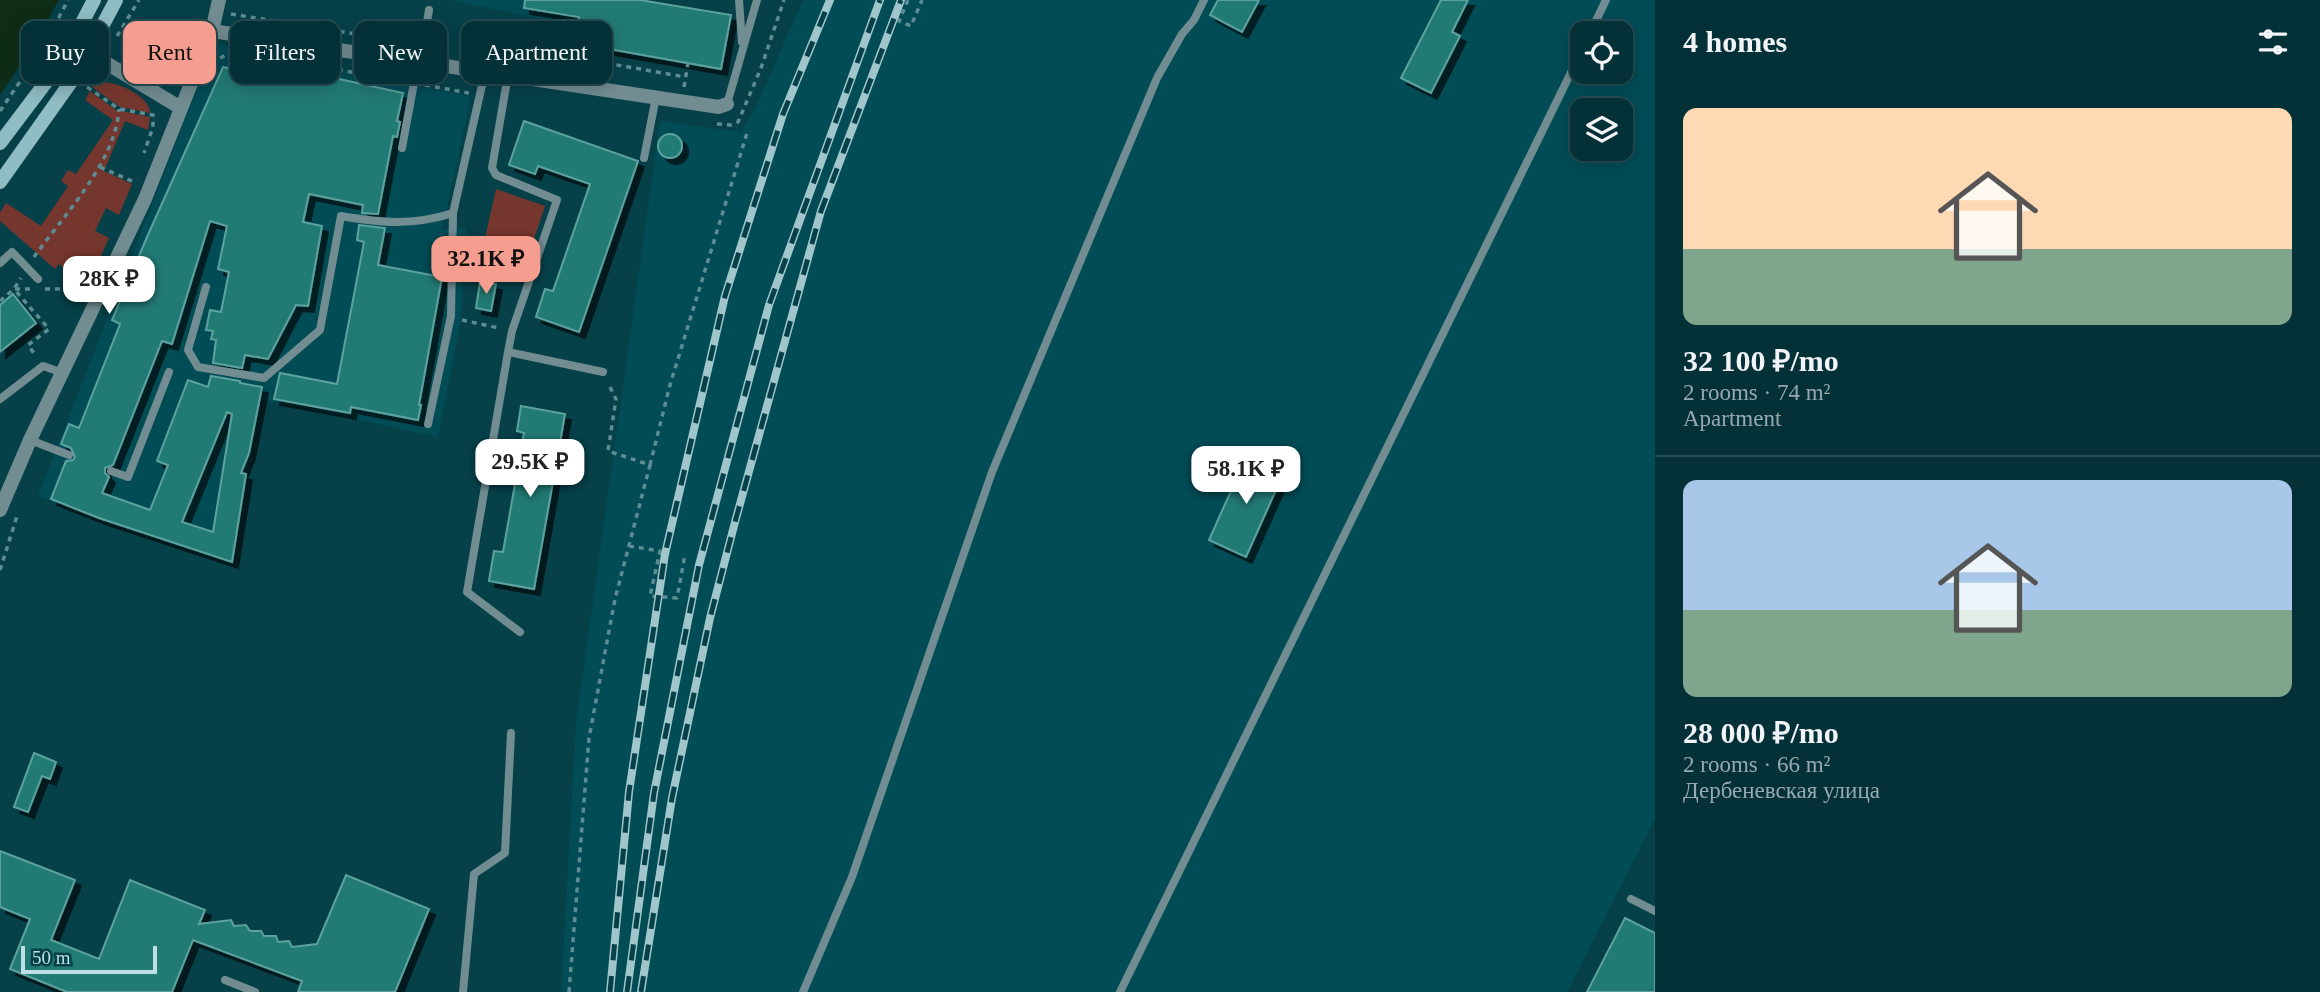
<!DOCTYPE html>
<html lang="en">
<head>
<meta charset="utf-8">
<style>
  :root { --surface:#043138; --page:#123d43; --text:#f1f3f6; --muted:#97a9ae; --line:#254c53; --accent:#f59d8e }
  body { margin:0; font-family:"Times New Roman",serif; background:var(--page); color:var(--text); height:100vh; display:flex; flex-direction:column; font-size:26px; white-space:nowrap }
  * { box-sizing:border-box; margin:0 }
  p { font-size:23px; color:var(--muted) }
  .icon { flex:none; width:38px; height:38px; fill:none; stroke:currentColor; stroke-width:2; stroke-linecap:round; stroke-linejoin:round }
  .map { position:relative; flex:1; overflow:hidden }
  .drawer { display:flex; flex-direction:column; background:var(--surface); width:665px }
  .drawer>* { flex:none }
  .banner { position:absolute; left:21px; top:21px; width:665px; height:63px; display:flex; gap:14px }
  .tools { position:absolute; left:1570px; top:21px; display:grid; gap:14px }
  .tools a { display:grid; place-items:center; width:63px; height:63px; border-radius:14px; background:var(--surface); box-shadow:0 4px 18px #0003,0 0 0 2px var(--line); font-size:35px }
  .scale { position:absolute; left:21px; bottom:18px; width:136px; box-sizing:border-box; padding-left:7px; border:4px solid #bedfe5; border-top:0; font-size:19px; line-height:24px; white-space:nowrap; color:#bedfe5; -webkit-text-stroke:5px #06414a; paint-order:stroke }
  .price { position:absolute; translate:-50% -60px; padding:0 16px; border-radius:14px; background:#fff; color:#222; font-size:23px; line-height:46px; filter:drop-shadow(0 2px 4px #0008) }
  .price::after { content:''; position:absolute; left:50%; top:42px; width:21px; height:16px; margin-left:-10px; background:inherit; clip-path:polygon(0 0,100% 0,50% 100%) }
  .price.active { background:var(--accent); color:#111 }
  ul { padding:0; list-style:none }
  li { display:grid; align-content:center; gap:14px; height:371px; padding:0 28px }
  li+li { border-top:2px solid var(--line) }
  li span { display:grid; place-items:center; height:217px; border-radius:14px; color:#555 }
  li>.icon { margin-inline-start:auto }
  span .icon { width:126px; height:126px; fill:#fffc; stroke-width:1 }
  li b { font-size:30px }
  h2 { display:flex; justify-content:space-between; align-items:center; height:84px; padding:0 28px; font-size:30px }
  .pill { padding:0 24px; border-radius:14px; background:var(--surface); box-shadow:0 4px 18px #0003,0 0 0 2px var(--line); font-size:24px; line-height:63px }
  .pill.active { background:var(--accent); color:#111 }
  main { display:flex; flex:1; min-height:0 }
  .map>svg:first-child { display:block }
  .built { fill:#024c56; fill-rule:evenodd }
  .green { fill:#75362d }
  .water { fill:#0f2c16 }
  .building { fill:#247a75; stroke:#5ca29e; stroke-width:2; fill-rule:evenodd; filter:url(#shadow) }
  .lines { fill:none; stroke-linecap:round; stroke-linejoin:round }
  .path { stroke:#5d8c93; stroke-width:3.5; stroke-dasharray:5 5; stroke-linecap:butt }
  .service { stroke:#728d92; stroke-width:8 }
  .minor { stroke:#728d92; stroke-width:14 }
  .secondary { stroke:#90bcc4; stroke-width:14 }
  .rail-casing { stroke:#a0c5cb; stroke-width:8 }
  .rail { stroke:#06414a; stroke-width:5; stroke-dasharray:16; stroke-linecap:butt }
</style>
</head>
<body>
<main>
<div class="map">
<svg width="1655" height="992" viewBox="0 0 1655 992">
  <defs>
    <filter id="shadow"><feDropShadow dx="6" dy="6" stdDeviation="0" flood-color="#0009"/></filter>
  </defs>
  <rect width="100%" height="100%" fill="#06414a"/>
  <!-- built -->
  <path class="built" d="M 449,0 L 577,0 L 572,25 Z
    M 803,0 L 1655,0 L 1655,818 L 1567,992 L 561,992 L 576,723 L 660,121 L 741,132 L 753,113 ZM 1582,33 L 1620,33 L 1620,72 L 1582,72 ZM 1582,110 L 1620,110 L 1620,149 L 1582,149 Z
    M 215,43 L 471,97 L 442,230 L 466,228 L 461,320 L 438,437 L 261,399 L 233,565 L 99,520 L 38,496 Z"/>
  <!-- green -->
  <path class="green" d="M 102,82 C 118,82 150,96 150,113 L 120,107 L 92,87 Z
    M 90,91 L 116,110 L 150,117 L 148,130 L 125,121 L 104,171 L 132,184 L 119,215 L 106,208 L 95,231 L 109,238 L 93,274 L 74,275 L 59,264 L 55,269 L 0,221 L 0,213 L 6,203 L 41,226 L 68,186 L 61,181 L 68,170 L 76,174 L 113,120 L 85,100 Z
    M 496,189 L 545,206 L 530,251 L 485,238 Z"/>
  <!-- water -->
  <path class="water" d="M 0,0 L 59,0 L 36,41 L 0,95 Z"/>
  <!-- building -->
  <path class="building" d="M 525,0 L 640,0 L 731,15 L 721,69 L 575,43 L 579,17 L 524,8 Z
    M 1218,0 L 1259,0 L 1242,32 L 1210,15 Z
    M 1441,0 L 1468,0 L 1452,32 L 1460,36 L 1431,93 L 1401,78 Z
    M165 65a9 9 0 1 1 18 0a9 9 0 1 1-18 0Z
    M 236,56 L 307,68 L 310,71 L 312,80 L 321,79 L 328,85 L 330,77 L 403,93 L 397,121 L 400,122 L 397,137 L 393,136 L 378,214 L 362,213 L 363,205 L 309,194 L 303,222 L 322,226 L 308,306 L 296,305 L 268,359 L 245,355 L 242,368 L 213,363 L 216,340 L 211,339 L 213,331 L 206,330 L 210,310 L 221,312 L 229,272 L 218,269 L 227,226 L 210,221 L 172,344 L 162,341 L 113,465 L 105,468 L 105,473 L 109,477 L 102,493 L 150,510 L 168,465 L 157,461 L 188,380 L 208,387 L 211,376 L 240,381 L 240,383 L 262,387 L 249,453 L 241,473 L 246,474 L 232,562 L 99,518 L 51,499 L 66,461 L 73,460 L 75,457 L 71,448 L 61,444 L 69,424 L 79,428 L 120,324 L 112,320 L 147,237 L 223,67 L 234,69 ZM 227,412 L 232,414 L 213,532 L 182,522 Z
    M 524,121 L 638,161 L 579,332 L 536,317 L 545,289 L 553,291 L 590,184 L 538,166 L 535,174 L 509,165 Z
    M658 146a12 12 0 1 1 24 0a12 12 0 1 1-24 0Z
    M 359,225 L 385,228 L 378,265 L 442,277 L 419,405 L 421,405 L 418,420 L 351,407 L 350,413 L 274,399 L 280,373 L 337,384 L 364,242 L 357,240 Z
    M 480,282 L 496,284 L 491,311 L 476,308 Z
    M 13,294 L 36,323 L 0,352 L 0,305 Z
    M 521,406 L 565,414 L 534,589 L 489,581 L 494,551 L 503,552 L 524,433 L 517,431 Z
    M 1247,455 L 1284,472 L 1246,557 L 1209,540 Z
    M 34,753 L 56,762 L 50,779 L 42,776 L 28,812 L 14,807 Z
    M 0,851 L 75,880 L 51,940 L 99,959 L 130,880 L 205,910 L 199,924 L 231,920 L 234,926 L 246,925 L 250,931 L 261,931 L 264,936 L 276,936 L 278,942 L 289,941 L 292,947 L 317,944 L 346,875 L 429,909 L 395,992 L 298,992 L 302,981 L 193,940 L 172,992 L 67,992 L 10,969 L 30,919 L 0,907 Z
    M 1625,918 L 1655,933 L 1655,992 L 1587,992 Z"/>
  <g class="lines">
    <!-- path -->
    <path class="path" d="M 908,0 L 899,21 L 911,26 L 922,0
      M 231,14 L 362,35
      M 117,36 L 139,0
      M 220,58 L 232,52 L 307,64
      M 328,68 L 403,81
      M 587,72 L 589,60 L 685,77
      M 425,85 L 469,93
      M 87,87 L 119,109 L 153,115 L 153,127 L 144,153
      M 684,87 L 688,63
      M 0,111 L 43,48 L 68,0
      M 717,124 L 731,125 L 738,122 L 761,68 L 784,0
      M 100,167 L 136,183
      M 34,257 C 64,215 116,161 119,109
      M 30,289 L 14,289 L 49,329 L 28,345 L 36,356
      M 45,289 L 86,289
      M 0,301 L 14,289 L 21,278
      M 462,320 L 499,328
      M 650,465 L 670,385 L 747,133
      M 629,546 L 660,551 L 650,596 L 677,598 L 685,555
      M 0,570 L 18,513
      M 569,992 L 589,738 L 615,599 L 650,465 L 608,451 L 616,399 L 608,383"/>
    <!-- service -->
    <path class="service" d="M 739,0 L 742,42
      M 1590,33 L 1606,0
      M 420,62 L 429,10
      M 316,75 L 322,47
      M 508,75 L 492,168 L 496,175 L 557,200 L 512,331 L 508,352 L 603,372
      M 727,104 L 757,0
      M 402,148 L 418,61
      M 644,158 L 656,97
      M 0,263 L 12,252 L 38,279
      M 206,287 L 188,350 L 198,367 L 264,378 L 320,330 L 341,216 C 382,223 412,226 453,213 L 485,72
      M 508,352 L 467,592 L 520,632
      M 0,399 L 43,366 L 63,373
      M 428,424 L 451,316 L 453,213
      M 30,440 L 69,455
      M 111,471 L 128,477 L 169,372
      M 1631,899 L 1655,911
      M 225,980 L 255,992
      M 463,992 L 474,874 L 505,853 L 511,733
      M 803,992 L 852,877 L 992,472 L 1157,78 L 1182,34 L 1194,20 L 1204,0
      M 1120,992 L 1582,50"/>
    <!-- minor -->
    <path class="minor" d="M 212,31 L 719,107 L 727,104
      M 73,43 L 181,108
      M 0,510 L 30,440 L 145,199 L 212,31 L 219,0"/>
    <!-- secondary -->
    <path class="secondary" d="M 0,143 L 62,61 L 94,0
      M 0,182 L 78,72 L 116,0"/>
    <!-- rail casing -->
    <g class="rail-casing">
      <path id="rail" d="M 610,992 L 629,792 L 665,554 L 725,296 L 783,114 L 830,0
        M 627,992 L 654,793 L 699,565 L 769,305 L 880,0
        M 641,992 L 672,798 L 710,618 L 735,522 L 821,211 L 901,0"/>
    </g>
    <!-- rail -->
    <use href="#rail" class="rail"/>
  </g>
</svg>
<div class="tools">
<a><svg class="icon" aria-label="locate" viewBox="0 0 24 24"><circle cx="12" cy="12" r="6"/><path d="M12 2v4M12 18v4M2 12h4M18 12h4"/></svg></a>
<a><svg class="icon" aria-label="layers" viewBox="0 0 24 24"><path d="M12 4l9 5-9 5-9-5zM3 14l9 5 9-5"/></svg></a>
</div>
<div class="scale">50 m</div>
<b class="price active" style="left:486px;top:296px">32.1K ₽</b>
<b class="price" style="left:109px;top:316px">28K ₽</b>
<b class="price" style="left:530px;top:499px">29.5K ₽</b>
<b class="price" style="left:1246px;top:506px">58.1K ₽</b>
<div class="banner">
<a class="pill">Buy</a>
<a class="pill active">Rent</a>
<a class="pill">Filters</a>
<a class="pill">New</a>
<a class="pill">Apartment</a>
</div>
</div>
<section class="drawer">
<h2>4 homes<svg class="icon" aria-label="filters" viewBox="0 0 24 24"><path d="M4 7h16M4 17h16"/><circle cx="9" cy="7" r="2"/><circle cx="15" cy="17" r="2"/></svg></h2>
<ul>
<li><span style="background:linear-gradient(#ffd9b3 65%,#7fa58c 0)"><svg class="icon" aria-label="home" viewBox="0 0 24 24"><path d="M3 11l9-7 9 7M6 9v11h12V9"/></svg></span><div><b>32 100 ₽/mo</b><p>2 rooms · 74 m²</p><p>Apartment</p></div></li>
<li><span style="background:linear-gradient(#a9c7e8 60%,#7fa58c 0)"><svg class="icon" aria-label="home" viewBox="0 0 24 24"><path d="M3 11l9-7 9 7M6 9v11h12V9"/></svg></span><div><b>28 000 ₽/mo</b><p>2 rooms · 66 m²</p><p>Дербеневская улица</p></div></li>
</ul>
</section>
</main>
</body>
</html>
